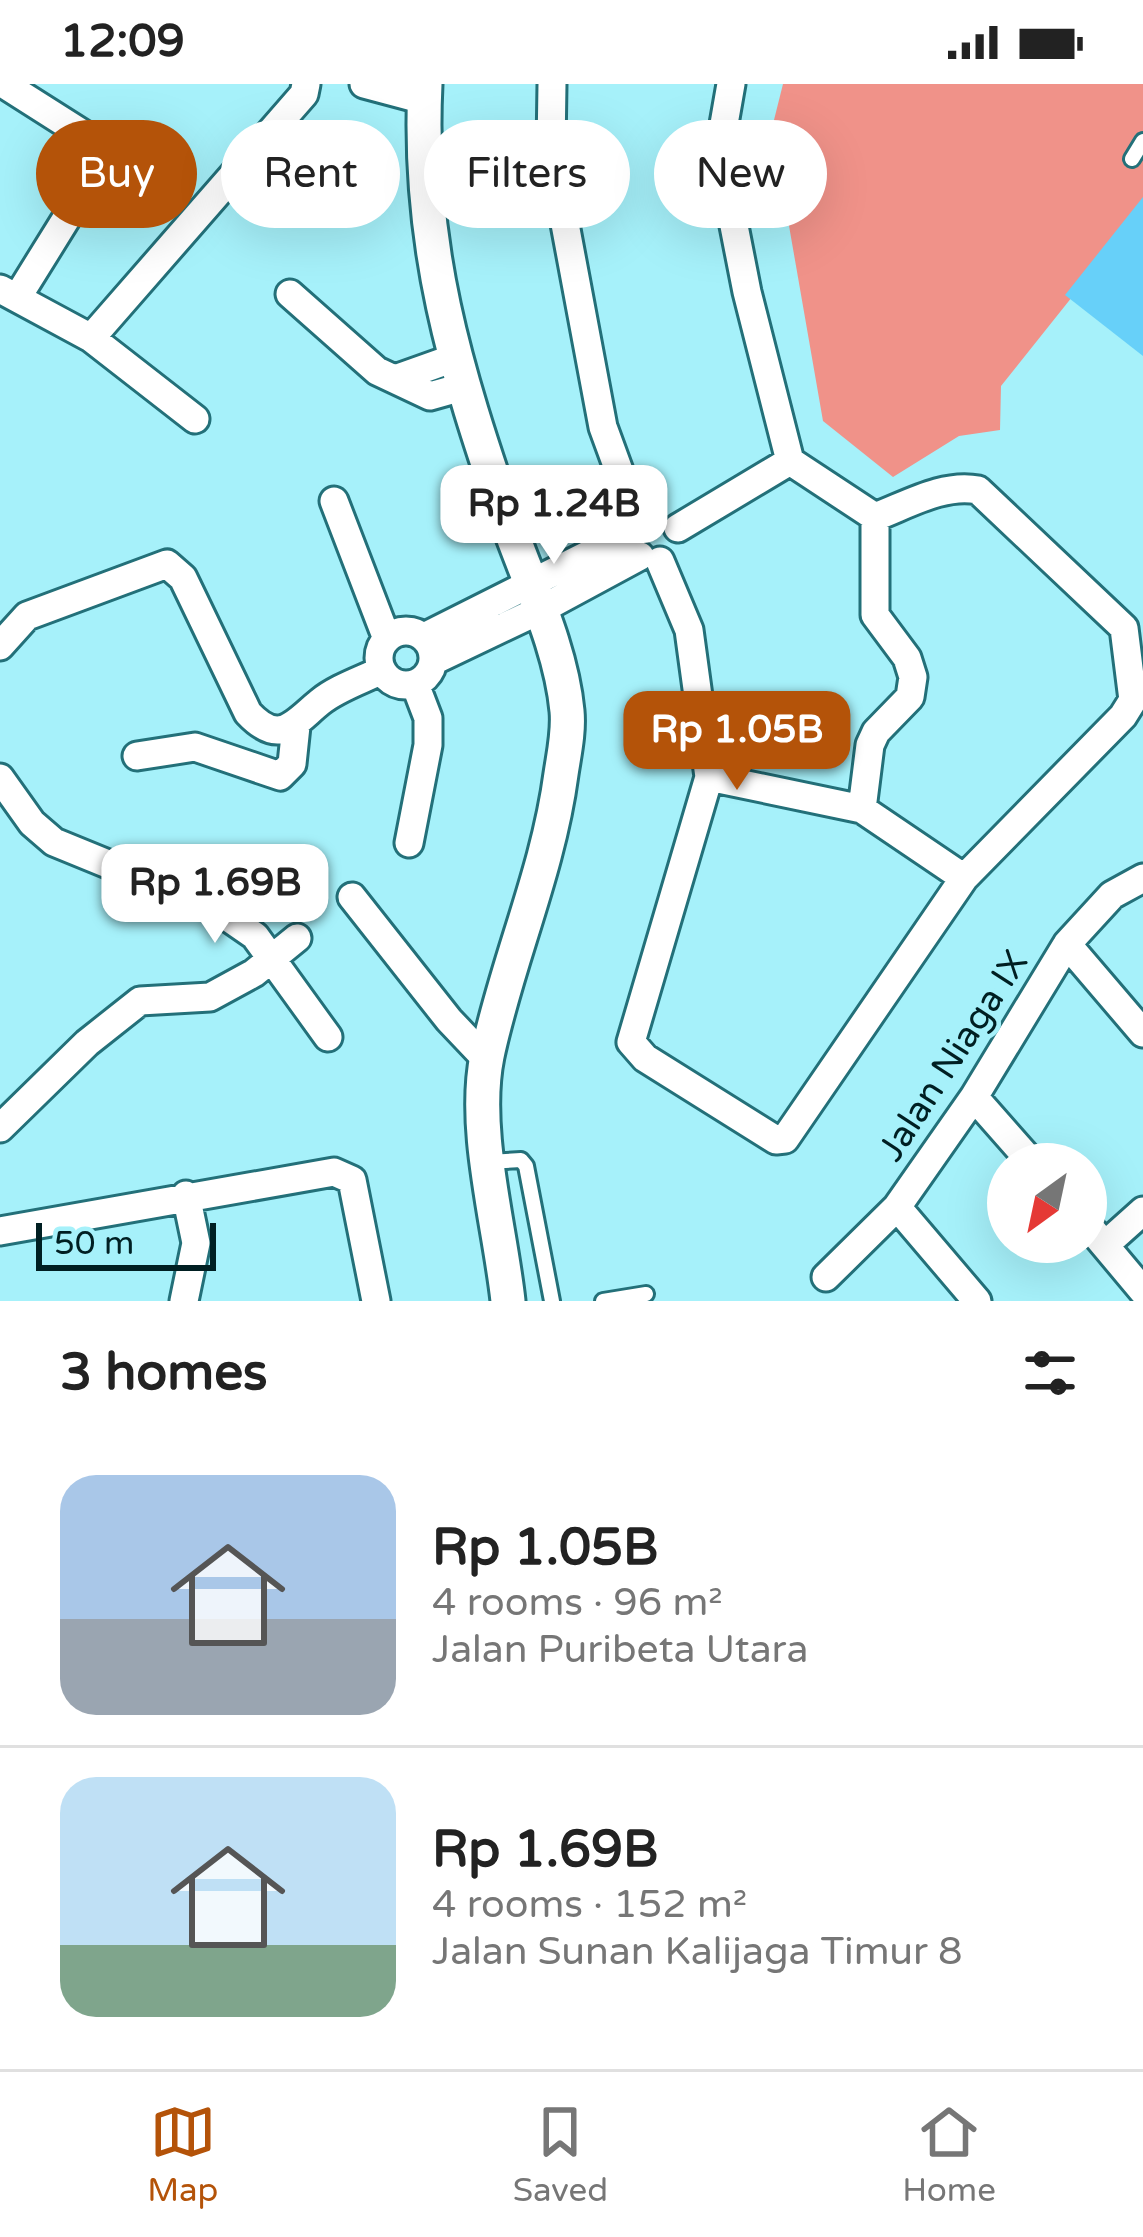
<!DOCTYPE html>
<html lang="en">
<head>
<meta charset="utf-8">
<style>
  :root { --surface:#fff; --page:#f6f6f6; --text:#222; --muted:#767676; --line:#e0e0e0; --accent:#b45309 }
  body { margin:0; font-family:"Varela Round",sans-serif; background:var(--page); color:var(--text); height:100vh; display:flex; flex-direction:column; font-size:45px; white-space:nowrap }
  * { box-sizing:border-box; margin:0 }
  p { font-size:39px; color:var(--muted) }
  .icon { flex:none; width:66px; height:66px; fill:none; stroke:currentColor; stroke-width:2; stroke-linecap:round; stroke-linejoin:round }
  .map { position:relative; height:1217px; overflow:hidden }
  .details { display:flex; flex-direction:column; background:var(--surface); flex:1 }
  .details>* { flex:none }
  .top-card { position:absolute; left:36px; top:36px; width:1071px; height:108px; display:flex; gap:24px }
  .needle { width:78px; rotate:213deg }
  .controls { position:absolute; left:987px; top:1059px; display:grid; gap:24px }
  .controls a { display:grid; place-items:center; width:120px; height:120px; border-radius:50%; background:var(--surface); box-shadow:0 12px 48px #0002; font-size:60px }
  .scale { position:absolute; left:36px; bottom:30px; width:180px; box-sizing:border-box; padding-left:12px; border:6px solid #001f22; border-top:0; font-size:33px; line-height:42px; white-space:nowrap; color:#001f22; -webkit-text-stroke:9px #a6f1fa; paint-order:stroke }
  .price { position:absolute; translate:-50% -102px; padding:0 27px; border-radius:24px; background:#fff; color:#222; font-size:39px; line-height:78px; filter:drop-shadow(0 3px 6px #0008) }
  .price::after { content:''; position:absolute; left:50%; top:72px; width:36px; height:27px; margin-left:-18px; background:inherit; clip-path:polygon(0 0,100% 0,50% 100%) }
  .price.on { background:var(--accent); color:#fff }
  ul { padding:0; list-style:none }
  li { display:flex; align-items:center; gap:36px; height:300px; padding:0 60px }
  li+li { border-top:3px solid var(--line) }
  li span { display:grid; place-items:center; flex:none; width:336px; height:240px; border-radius:36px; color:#555 }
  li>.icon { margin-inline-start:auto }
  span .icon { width:144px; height:144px; fill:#fffc; stroke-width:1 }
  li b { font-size:51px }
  h2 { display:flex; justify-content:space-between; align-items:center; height:144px; padding:0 60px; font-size:51px }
  .tag { padding:0 42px; border-radius:54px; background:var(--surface); box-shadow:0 12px 48px #0002; font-size:42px; line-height:108px }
  .tag.on { background:var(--accent); color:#fff }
  .status { display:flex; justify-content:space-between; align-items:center; height:84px; padding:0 60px; background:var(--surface); direction:ltr }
  .status svg { height:33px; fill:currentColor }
  .tabs { display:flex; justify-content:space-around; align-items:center; height:168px; border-top:3px solid var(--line); background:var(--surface); font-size:33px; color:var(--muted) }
  .tabs a { display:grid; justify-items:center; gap:6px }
  .tabs .on { color:var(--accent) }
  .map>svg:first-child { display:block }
  .green { fill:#f09289 }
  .building { fill:#67d0f9 }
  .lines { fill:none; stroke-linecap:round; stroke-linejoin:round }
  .service-casing { stroke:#237079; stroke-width:20 }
  .minor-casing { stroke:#237079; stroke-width:33 }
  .tertiary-casing { stroke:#237079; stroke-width:39 }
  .service { stroke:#fff; stroke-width:14 }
  .minor { stroke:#fff; stroke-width:27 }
  .tertiary { stroke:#fff; stroke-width:33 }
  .labels { text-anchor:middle; stroke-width:9; stroke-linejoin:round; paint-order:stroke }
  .street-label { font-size:36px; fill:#001f22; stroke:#a6f1fa }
</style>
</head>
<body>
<div class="status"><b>12:09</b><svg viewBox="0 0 49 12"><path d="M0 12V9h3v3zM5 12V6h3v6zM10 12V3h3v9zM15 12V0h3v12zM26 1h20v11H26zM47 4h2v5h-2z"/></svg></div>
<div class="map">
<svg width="1143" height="1217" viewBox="0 0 1143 1217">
  <rect width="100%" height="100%" fill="#a6f1fa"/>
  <!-- green -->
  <path class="green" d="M 783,0 L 1143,0 L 1143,124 L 1001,302 L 1000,346 L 959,352 L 893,393 L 823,337 L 772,44 Z"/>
  <!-- building -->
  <path class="building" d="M 1143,113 L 1143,272 L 1065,211 Z"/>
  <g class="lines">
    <!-- service casing -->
    <g class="service-casing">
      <path id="service" d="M 1132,75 L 1143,57
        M 489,1078 L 521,1076 L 526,1082 L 552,1217
        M 603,1217 L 646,1210"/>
    </g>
    <!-- minor casing -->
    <g class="minor-casing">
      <path id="minor" d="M 4,0 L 89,54
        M 364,0 L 424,16
        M 552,0 L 551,65 L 603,343 L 637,436
        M 0,205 L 91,254 L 195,335
        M 290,210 L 377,287 L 430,312 L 462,303
        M 17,214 L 66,135
        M 91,254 L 304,10 L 306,0
        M 395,295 L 454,274
        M 334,417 L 387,555
        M 678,444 L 790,377 L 747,208 L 725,96 L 720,63 L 731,0
        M 660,477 L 689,546 L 709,693 L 631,958 L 645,974 L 776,1056 L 785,1055 L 964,794 L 1123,632 L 1133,616 L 1124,544 L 978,406 C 944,399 907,421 875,433 L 790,377
        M379 574a27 27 0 1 1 54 0a27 27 0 1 1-54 0Z
        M 424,553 L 631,449
        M 0,562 L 27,532 L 167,480 L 183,494 L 248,629 C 280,663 294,639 320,618 C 337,604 362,596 382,586
        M 433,577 L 540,526 L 640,472
        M 137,672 L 195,663 L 280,692 L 292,680 L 296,642
        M 709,693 L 862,725 L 964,794
        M 0,694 L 32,739 L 54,758 L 213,823 L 255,852 L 328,953
        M 862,725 L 870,661 L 876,648 L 910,613 L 913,593 L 907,574 L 875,531 L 875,433
        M 409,759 L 428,661 L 428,634 L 415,600
        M 352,813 L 449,936 L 486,975
        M 1067,860 L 1143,949
        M 974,1013 L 1033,1080
        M 0,1044 L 87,959 L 140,917 L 210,913 L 254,889 L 297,854
        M 897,1123 L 977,1217
        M 1086,1139 L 1143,1207
        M 0,1147 L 334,1088 L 352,1096 L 376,1217
        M 1105,1161 L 1143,1127
        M 826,1193 L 897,1123 L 974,1013 L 1067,860 L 1112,811 L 1143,794
        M 184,1217 L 196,1159 L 186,1111"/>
    </g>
    <!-- tertiary casing -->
    <g class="tertiary-casing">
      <path id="tertiary" d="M 425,0 C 417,162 455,285 507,436 C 528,497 561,562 567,627 C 569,648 564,670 561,690 C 548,788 507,877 487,972 C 472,1046 500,1142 508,1217"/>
    </g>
    <!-- service -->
    <use href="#service" class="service"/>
    <!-- minor -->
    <use href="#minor" class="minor"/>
    <!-- tertiary -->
    <use href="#tertiary" class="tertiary"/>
  </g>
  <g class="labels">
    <!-- street labels -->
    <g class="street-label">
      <text transform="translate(952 971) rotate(-57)" y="13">Jalan Niaga IX</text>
    </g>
  </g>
</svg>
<div class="controls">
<a><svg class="needle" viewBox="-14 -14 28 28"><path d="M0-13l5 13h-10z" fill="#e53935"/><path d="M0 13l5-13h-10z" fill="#767676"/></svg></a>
</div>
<div class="scale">50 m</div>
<b class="price" style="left:554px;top:483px">Rp 1.24B</b>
<b class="price on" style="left:737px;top:709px">Rp 1.05B</b>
<b class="price" style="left:215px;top:862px">Rp 1.69B</b>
<div class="top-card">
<a class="tag on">Buy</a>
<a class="tag">Rent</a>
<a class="tag">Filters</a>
<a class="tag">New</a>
</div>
</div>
<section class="details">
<h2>3 homes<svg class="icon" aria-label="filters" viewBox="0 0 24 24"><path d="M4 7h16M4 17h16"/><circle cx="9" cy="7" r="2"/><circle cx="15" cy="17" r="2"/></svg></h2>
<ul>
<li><span style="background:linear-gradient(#a9c7e8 60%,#9aa5b1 0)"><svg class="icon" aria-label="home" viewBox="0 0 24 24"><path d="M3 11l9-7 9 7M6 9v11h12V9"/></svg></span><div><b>Rp 1.05B</b><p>4 rooms · 96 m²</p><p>Jalan Puribeta Utara</p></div></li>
<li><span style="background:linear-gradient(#bfe0f5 70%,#7fa58c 0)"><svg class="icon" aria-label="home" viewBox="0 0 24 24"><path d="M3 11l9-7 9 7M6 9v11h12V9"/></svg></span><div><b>Rp 1.69B</b><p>4 rooms · 152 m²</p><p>Jalan Sunan Kalijaga Timur 8</p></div></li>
</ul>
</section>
<nav class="tabs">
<a class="on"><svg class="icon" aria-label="map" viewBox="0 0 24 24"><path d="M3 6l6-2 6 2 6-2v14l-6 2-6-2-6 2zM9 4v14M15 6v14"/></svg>Map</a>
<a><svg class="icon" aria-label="saved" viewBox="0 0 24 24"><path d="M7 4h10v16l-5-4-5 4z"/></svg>Saved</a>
<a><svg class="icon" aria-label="home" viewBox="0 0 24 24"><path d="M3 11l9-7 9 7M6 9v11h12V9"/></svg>Home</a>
</nav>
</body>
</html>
